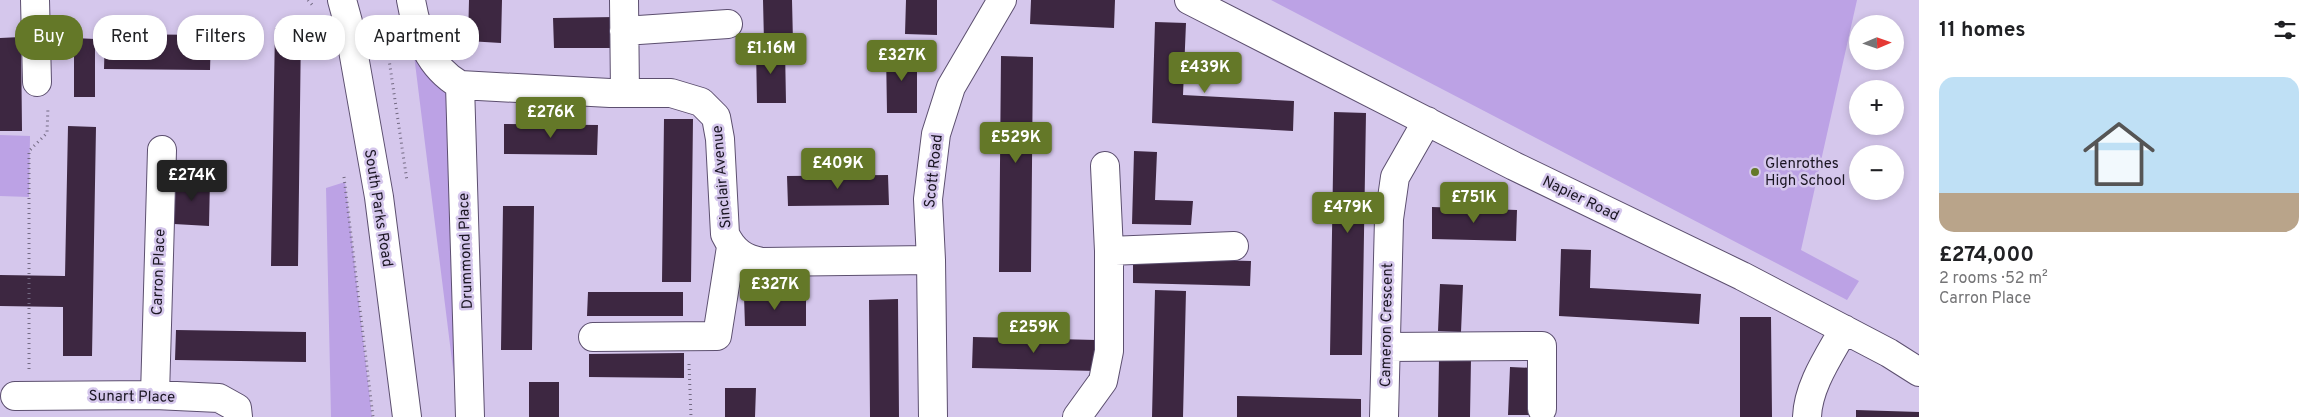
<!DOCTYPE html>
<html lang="en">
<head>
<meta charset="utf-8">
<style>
  :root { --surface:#fff; --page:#f2f2f2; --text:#202124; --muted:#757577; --line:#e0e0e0; --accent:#647828 }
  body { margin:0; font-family:Overpass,sans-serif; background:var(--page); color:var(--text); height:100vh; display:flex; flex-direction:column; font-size:19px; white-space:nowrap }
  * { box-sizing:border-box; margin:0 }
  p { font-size:16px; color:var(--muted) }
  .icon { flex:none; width:28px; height:28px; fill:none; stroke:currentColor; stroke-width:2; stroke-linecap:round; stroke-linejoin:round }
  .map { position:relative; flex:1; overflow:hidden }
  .panel { display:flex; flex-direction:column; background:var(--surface); width:400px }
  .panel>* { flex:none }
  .hud { position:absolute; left:15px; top:15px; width:475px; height:45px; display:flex; gap:10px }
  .needle { width:32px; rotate:88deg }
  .buttons { position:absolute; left:1849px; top:15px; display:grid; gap:10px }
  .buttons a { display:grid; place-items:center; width:55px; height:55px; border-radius:50%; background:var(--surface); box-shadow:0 2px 8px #0003; font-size:25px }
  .price { position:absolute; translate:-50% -42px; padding:0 11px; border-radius:5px; background:var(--accent); color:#fff; font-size:16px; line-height:32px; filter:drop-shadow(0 1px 2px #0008) }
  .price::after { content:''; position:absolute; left:50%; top:30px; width:15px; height:11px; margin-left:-8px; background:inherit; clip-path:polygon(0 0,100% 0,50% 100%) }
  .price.active { background:#222; color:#fff }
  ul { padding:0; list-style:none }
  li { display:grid; align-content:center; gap:10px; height:265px; padding:0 20px }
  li+li { border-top:1px solid var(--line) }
  li span { display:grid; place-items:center; height:155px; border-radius:15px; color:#555 }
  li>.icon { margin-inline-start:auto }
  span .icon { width:90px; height:90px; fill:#fffc; stroke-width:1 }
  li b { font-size:21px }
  h2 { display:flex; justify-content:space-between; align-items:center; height:60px; padding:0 20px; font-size:21px }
  .chip { padding:0 18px; border-radius:20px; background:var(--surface); box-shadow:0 2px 8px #0003; font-size:18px; line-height:45px }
  .chip.active { background:var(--accent); color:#fff }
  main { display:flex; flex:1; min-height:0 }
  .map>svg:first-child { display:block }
  .green { fill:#bca2e5 }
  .building { fill:#3d2741 }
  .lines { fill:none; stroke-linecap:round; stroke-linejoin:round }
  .minor-casing { stroke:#5c4f6f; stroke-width:30 }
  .path { stroke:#736a82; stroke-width:3; stroke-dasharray:1 4; stroke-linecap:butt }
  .minor { stroke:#fff; stroke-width:28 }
  .poi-dot { fill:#647828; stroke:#d5c7ec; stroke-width:2 }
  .labels { text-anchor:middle; stroke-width:5; stroke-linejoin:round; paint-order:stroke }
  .poi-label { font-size:15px; fill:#1b1623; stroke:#d5c7ec; text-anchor:start }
  .street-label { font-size:15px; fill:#1b1623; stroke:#d5c7ec }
</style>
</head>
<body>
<main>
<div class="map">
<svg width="1919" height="417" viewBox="0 0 1919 417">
  <rect width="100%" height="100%" fill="#d5c7ec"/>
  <!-- green -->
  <path class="green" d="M 1271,0 L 1857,0 L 1801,250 L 1859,281 L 1847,300 Z
    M 414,55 L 451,97 L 457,401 Z
    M 0,135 L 30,136 L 29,197 L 0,196 Z
    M 345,182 L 347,198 L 372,417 L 331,417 L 326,188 Z"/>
  <!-- building -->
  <path class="building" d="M 469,0 L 502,0 L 501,43 L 468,41 Z
    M 763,0 L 792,0 L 793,42 L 764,42 Z
    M 906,0 L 937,0 L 937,35 L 905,34 Z
    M 1031,0 L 1115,0 L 1114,28 L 1030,24 Z
    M 615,17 L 615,48 L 554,48 L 553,18 Z
    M 1155,22 L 1186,23 L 1183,95 L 1294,101 L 1293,131 L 1152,123 Z
    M 275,28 L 301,28 L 298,266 L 271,266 Z
    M 105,34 L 211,35 L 210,70 L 104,69 Z
    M 21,37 L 22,131 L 0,131 L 0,38 Z
    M 74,38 L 95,39 L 95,97 L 74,97 Z
    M 756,48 L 785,48 L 786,103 L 757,103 Z
    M 886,51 L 917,51 L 917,113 L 887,113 Z
    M 1001,56 L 1033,57 L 1031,272 L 999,272 Z
    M 1334,112 L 1366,113 L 1362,355 L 1330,355 Z
    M 664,119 L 693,119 L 691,282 L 662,282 Z
    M 504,124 L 598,125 L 597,155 L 504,154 Z
    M 68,126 L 96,127 L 92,356 L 63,356 L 63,307 L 0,306 L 0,275 L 65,276 Z
    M 1134,151 L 1157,152 L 1155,200 L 1193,201 L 1191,225 L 1132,224 Z
    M 888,175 L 889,205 L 788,206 L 787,176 Z
    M 176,178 L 210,179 L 209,226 L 174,224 Z
    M 503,206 L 534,206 L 532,350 L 501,350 Z
    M 1432,207 L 1517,210 L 1516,241 L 1432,239 Z
    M 1561,249 L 1591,250 L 1590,288 L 1701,294 L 1699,324 L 1559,316 Z
    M 1133,258 L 1251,261 L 1250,286 L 1133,283 Z
    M 1440,284 L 1463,285 L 1461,332 L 1438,331 Z
    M 1155,290 L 1186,291 L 1183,417 L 1152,417 Z
    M 588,292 L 683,292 L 683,316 L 587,316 Z
    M 775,295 L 806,295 L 806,326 L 745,326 L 744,296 Z
    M 898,299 L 899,417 L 870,417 L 869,300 Z
    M 1740,317 L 1771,317 L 1772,417 L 1740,417 Z
    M 176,330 L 306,332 L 306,362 L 175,360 Z
    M 973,337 L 1096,340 L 1096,371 L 972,368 Z
    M 684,353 L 684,378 L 589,377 L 589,354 Z
    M 1439,359 L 1471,359 L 1470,417 L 1438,417 Z
    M 1510,367 L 1534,368 L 1532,415 L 1508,415 Z
    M 529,382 L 559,382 L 559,417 L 529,417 Z
    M 725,388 L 756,388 L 755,417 L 725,417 Z
    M 1237,396 L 1361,399 L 1361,417 L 1237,417 Z
    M 1856,410 L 1919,412 L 1919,417 L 1856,417 Z"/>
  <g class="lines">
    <!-- minor casing -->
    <g class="minor-casing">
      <path id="minor" d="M 35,0 L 37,82
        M 342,0 L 348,22 L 379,197 L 407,417
        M 411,0 C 417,35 429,67 460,85 L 610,93 L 671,93 L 701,102 L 716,117 L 720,139 L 725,234 C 733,251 744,259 762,262 L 931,260
        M 624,0 L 625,93
        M 1189,0 L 1514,166 L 1742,276 L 1889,353 L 1919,372
        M 624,31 L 728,24
        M 460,85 L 470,417
        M 1109,251 L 1234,246
        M 593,337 L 717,336 L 731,247
        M 1386,347 L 1542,346 L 1542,409
        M 155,395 L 162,150
        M 15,396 L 155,395 L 219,398 L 237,408 L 238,417
        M 933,417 L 931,260 L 928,199 L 936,134 L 951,87 L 1002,0
        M 1077,417 L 1103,381 L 1109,351 L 1109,251 L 1105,166
        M 1384,417 L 1389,219 L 1395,177 L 1427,121
        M 1807,417 C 1808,386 1829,356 1844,329"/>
    </g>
    <!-- path -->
    <path class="path" d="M 308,0 L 314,7
      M 383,19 L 407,181
      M 344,177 L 373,417
      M 689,364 L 691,417
      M 29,369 L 29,151 L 47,133 L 48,107"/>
    <!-- minor -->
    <use href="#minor" class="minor"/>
  </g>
  <!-- markers -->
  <circle class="poi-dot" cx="1755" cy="172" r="5"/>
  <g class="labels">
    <!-- poi labels -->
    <g class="poi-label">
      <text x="1765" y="168">Glenrothes<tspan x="1765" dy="17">High School</tspan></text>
    </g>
    <!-- street labels -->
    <g class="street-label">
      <text transform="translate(933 171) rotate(-84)" y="5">Scott Road</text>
      <text transform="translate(721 177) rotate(-95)" y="5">Sinclair Avenue</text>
      <text transform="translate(1581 198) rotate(26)" y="5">Napier Road</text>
      <text transform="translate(379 208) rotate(81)" y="5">South Parks Road</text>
      <text transform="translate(465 251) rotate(-92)" y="5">Drummond Place</text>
      <text transform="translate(158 272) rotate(-88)" y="5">Carron Place</text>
      <text transform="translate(1386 325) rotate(-89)" y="5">Cameron Crescent</text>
      <text transform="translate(132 396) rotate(1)" y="5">Sunart Place</text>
    </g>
  </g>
</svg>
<div class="buttons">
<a><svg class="needle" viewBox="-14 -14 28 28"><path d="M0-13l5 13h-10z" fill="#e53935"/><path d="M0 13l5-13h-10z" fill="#757577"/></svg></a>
<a>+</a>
<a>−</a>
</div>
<b class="price" style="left:771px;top:75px">£1.16M</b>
<b class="price" style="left:902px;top:82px">£327K</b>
<b class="price" style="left:1205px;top:94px">£439K</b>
<b class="price" style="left:551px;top:139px">£276K</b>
<b class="price" style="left:1016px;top:164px">£529K</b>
<b class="price" style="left:838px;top:190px">£409K</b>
<b class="price active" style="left:192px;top:202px">£274K</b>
<b class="price" style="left:1474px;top:224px">£751K</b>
<b class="price" style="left:1348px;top:234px">£479K</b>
<b class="price" style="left:775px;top:311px">£327K</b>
<b class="price" style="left:1034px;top:354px">£259K</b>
<div class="hud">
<a class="chip active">Buy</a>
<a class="chip">Rent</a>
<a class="chip">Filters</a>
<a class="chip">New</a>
<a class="chip">Apartment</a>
</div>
</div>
<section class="panel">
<h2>11 homes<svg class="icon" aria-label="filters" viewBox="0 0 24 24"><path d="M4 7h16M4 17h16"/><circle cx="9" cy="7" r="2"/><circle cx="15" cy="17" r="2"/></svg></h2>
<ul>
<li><span style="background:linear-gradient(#bfe0f5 75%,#b9a48a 0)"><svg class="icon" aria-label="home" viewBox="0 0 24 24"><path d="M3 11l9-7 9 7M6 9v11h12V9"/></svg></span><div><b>£274,000</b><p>2 rooms · 52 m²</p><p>Carron Place</p></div></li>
</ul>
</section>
</main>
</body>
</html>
